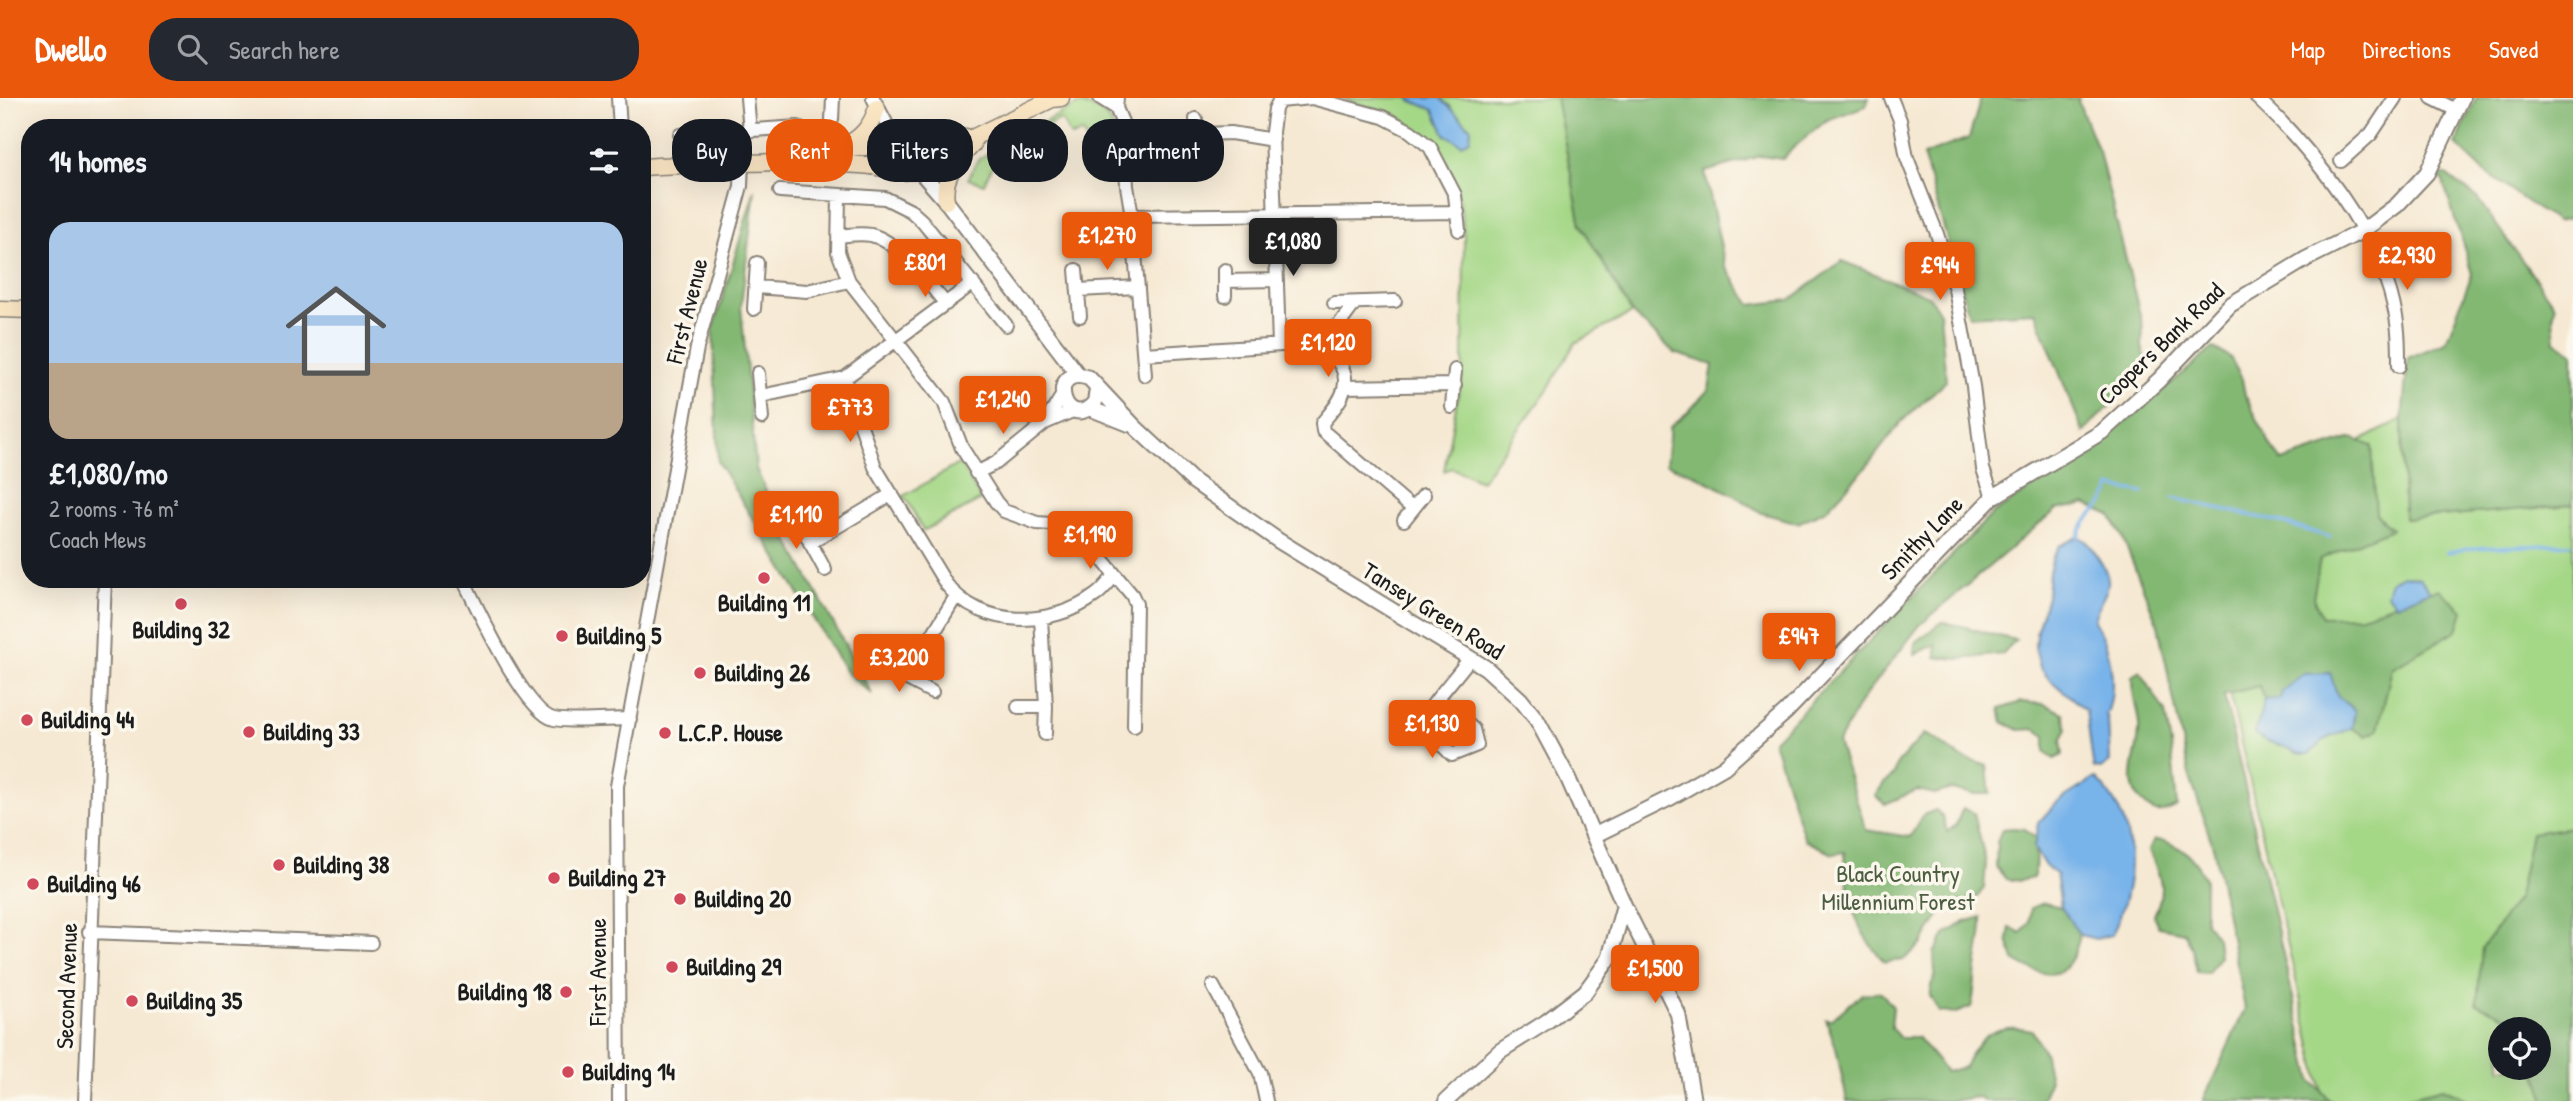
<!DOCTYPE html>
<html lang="en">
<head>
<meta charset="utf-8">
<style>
  :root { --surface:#171b24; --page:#242831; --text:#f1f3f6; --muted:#9ea1a6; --accent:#ea580c }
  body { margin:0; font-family:"Patrick Hand",sans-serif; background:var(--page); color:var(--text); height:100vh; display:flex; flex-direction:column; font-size:26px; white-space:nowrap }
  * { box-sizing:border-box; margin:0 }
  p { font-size:23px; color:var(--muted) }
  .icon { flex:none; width:38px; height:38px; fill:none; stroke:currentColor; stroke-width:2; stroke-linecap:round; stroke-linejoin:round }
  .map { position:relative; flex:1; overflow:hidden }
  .side { position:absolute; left:21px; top:21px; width:630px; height:469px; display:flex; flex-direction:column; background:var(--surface); border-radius:28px; box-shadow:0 7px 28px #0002 }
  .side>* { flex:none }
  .top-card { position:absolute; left:672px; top:21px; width:665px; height:63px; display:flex; gap:14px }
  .tools { position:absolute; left:2488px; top:919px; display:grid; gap:14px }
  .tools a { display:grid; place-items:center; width:63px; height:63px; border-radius:50%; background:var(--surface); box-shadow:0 7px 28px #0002; font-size:35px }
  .price { position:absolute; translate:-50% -60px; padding:0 16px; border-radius:7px; background:var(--accent); color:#fff; font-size:23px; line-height:46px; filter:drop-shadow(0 2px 4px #0008) }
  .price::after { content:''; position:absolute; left:50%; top:42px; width:21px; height:16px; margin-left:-10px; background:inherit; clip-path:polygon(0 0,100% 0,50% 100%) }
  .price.on { background:#222; color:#fff }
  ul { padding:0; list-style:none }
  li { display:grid; align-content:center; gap:14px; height:371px; padding:0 28px }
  li span { display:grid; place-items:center; height:217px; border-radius:21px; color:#555 }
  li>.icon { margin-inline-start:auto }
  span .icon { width:126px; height:126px; fill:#fffc; stroke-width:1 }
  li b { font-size:30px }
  h2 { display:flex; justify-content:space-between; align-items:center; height:84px; padding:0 28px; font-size:30px }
  .tag { padding:0 24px; border-radius:28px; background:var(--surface); box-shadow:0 7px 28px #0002; font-size:24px; line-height:63px }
  .tag.on { background:var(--accent); color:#fff }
  header { display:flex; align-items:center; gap:42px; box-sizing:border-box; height:98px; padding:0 35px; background:var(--accent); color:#fff }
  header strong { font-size:33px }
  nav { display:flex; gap:38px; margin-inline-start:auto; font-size:24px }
  .search { width:490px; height:63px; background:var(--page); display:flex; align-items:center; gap:18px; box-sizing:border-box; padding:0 24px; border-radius:28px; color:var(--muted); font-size:26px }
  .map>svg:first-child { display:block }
  .green { fill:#a4d786; stroke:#607a51; stroke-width:2; fill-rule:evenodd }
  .forest { fill:#83b873; stroke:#506a48; stroke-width:2 }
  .water { fill:#78b3ea; stroke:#4a6883; stroke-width:2 }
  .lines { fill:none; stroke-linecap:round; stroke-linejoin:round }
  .stream { stroke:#78b3ea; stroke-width:3.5 }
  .minor-casing { stroke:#898278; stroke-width:16 }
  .tertiary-casing { stroke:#898278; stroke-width:18 }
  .secondary-casing { stroke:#898278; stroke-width:19 }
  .minor { stroke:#fff; stroke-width:12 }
  .tertiary { stroke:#fff; stroke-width:14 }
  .secondary { stroke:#fbe6c4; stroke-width:16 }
  .poi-dot { fill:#d1495b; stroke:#fbf7ec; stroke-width:2.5 }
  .labels { text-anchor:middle; stroke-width:7; stroke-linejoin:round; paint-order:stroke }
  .street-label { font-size:24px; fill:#1c1c1c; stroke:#fbf7ec }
  .poi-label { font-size:24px; font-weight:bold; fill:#1c1c1c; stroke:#fbf7ec; text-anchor:start }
  .park-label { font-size:24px; fill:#4c5d41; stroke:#fbf7ec }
</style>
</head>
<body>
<header>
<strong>Dwello</strong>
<div class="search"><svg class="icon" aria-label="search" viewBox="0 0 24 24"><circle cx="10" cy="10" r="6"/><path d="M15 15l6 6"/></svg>Search here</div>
<nav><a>Map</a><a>Directions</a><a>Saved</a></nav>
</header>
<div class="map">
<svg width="2573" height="1003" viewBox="0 0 2573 1003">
  <rect width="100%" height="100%" fill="#fbf7ec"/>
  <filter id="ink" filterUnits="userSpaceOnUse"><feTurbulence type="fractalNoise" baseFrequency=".0143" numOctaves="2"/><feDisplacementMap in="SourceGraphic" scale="14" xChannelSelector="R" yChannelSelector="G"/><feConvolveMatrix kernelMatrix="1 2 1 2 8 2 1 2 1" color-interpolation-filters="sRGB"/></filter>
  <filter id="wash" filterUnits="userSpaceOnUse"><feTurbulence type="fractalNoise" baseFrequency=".00686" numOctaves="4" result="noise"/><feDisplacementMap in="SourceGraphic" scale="28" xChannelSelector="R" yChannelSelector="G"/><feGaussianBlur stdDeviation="1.57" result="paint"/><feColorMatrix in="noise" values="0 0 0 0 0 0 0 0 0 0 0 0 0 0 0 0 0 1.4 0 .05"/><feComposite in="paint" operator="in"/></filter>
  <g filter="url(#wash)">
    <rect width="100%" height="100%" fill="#f6e9d3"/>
    <!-- green -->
    <path class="green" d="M 1340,0 L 1410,0 L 1410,2 L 1434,12 L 1445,36 L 1451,9 L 1440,0 L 1556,0 L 1581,127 L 1632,215 L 1575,245 L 1548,291 L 1481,383 L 1452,370 L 1444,373 L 1463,270 L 1464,139 L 1460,104 L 1447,65 L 1433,44 L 1398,18 Z
      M 1079,6 C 1120,14 1118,41 1117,75 L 1099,72 L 1083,35 L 1071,39 L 1061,21 C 1026,38 999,46 984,86 L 968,81 L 978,62 L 1006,44 Z
      M 2402,321 L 2404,421 L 2573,407 L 2573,1003 L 2324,1003 L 2213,524 L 2196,431 ZM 2501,931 L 2539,931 L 2539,970 L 2501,970 Z
      M 960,365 L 981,402 L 923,433 L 907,402 L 902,399 Z"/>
    <!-- forest -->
    <path class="forest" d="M 1556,0 L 1869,0 L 1866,8 L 1827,22 L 1793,50 L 1783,61 L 1760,58 L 1705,74 L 1725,168 L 1751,207 L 1790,202 L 1842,163 L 1929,198 L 1940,215 L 1946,283 L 1901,324 L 1867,368 L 1826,412 L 1798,425 L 1762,415 L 1732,396 L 1693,376 L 1666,366 L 1670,329 L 1689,313 L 1709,291 L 1713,267 L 1675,255 L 1632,215 L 1581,127 Z
      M 1981,0 L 2079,0 L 2078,3 L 2100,58 L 2143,229 L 2142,249 L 2149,269 L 2083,334 L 2035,214 L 1969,218 L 1923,57 L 1969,40 Z
      M 2476,0 L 2573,0 L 2573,121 L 2556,124 L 2486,75 L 2456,46 Z
      M 2436,77 L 2447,77 L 2477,100 L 2555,208 L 2553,221 L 2555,243 L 2573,255 L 2573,407 L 2404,421 L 2402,321 L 2408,260 L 2446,244 L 2472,176 L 2443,83 Z
      M 755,91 L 741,208 L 756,371 L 788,442 L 872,596 L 846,574 L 718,364 L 713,232 Z
      M 2213,250 L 2230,259 L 2242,281 L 2245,297 L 2272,350 L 2282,363 L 2352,340 L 2372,348 L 2376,416 L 2392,431 L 2320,461 L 2313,500 L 2322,519 L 2362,518 L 2420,496 L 2439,491 L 2463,513 L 2457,532 L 2392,570 L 2378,632 L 2366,638 L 2352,630 L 2355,613 L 2338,599 L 2289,590 L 2280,601 L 2264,602 L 2259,588 L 2224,597 L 2312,983 L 2331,1003 L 2203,1003 L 2245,911 L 2214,752 L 2189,676 L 2158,527 L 2122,438 L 2110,417 L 2085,406 L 2056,412 L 1920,527 L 1862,602 L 1838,644 L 1866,732 L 1910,739 L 1923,717 L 1936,712 L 1943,719 L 1947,734 L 1956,727 L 1963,710 L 1974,715 L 1986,765 L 1984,790 L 1974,803 L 1959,804 L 1943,811 L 1921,847 L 1903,862 L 1885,864 C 1853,832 1847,798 1845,754 L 1833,756 L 1805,742 L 1773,643 L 1991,417 L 2074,361 L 2141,311 Z
      M 1942,524 C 1967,528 1991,537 2016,542 L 2002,556 L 1960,561 L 1936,559 L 1936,546 L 1914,557 L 1915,545 Z
      M 2140,573 L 2165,614 L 2171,647 L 2177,708 C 2166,714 2157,718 2147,709 C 2117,684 2141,658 2139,627 C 2138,610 2131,596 2132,578 Z
      M 2021,604 L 2044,606 L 2063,615 L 2067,631 L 2061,642 L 2063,657 L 2054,661 L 2045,653 L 2045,638 L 2034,631 L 2019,632 L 2003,624 L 2000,611 Z
      M 1924,636 C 1940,641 1945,651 1959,658 C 1967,663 1978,664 1987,668 L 1990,696 L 1972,696 L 1951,691 L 1935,696 L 1917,692 L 1885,706 L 1875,698 L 1884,685 L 1894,677 L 1897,666 Z
      M 2573,729 L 2573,1003 L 2546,1003 L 2535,970 L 2539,970 L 2539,931 L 2530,931 L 2529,928 L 2477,906 L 2482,850 L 2518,799 L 2531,735 Z
      M 2014,730 L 2025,731 L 2036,741 C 2034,755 2038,766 2033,780 L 2020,783 L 2006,781 L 1996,769 L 1997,744 L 2002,731 Z
      M 2154,742 L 2165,743 L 2185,753 L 2198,768 L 2205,781 L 2205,823 L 2217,840 L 2219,859 L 2208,875 L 2197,874 L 2192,850 L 2184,834 L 2158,829 L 2154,817 C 2167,790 2160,778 2149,752 Z
      M 2044,805 L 2061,809 L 2080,837 C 2070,881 2051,885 2014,862 L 2008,842 L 2010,829 L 2021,835 L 2029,825 L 2031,810 Z
      M 1982,819 C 1983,838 1978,852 1976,870 C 1974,884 1975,896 1971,909 L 1956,915 L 1939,914 L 1930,898 L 1935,874 L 1934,855 L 1945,837 L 1965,824 Z
      M 1881,894 L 1893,909 L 1891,930 L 1899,939 L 1917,939 L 1946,974 L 1964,969 C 1979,937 1996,924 2032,932 L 2044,954 L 2050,982 L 2041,1003 L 1984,1003 L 1977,999 L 1951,1003 L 1847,1003 L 1836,950 L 1826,921 L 1832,921 L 1862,896 Z
      M 2443,990 L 2471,1003 L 2395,1003 L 2398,1001 Z"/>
    <!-- water -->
    <path class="water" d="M 1410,0 L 1440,0 L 1471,30 L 1470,41 L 1462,46 L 1445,36 L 1434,12 L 1410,2 Z
      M 2078,439 C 2088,442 2091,449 2097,458 C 2121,493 2100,492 2094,523 C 2111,546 2118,592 2106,617 L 2108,620 L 2110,664 L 2101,671 L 2094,670 L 2093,666 L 2086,612 L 2049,581 L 2040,569 L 2035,550 L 2036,536 L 2047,498 L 2049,474 L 2053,459 L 2059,448 Z
      M 2403,477 L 2420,480 L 2430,493 L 2396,507 L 2387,496 L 2391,483 Z
      M 2330,575 L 2338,599 L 2355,613 L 2352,630 L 2324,642 L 2309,656 C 2292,657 2295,651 2282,648 C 2270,644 2265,644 2255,636 L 2264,602 L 2280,601 L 2282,593 L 2304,576 Z
      M 2095,680 C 2140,723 2137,783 2112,837 L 2096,841 L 2080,837 L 2061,809 L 2056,776 L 2045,768 L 2034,750 L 2038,725 L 2057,704 Z"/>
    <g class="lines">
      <!-- stream -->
      <path class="stream" d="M 2173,400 L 2280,424 L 2330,439
        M 2078,439 C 2084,418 2106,409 2111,389 L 2143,395
        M 2448,454 L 2475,450 L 2570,446"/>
    </g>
  </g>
  <g filter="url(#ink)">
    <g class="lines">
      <!-- minor casing -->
      <g class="minor-casing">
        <path id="minor" d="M 618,0 L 620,30
          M 747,0 L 750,33
          M 873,0 L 893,38
          M 1100,0 L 1116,10
          M 1117,0 L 1116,10 L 1128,38 L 1130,54 L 1126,71 L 1127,88 L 1132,118 L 1145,277
          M 1891,0 L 1900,22 L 1907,60 L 1936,133 L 1955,191 L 1973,288 L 1983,371 L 1993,399
          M 2257,0 C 2312,51 2378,135 2394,209 C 2399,229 2399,248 2399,268
          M 2432,0 L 2456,12
          M 1279,3 L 1312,0 L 1383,19 L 1410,33 L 1430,49 L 1455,97 L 1459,132
          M 1279,3 L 1275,11 L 1272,34 L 1279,247
          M 1196,21 L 1198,36
          M 832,22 L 833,0
          M 680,37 L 798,29
          M 1177,37 L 1231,35 L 1273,42
          M 2341,63 L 2371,36 L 2395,0
          M 780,93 L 885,100 L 911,113 L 922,123 L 1006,227
          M 839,98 L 838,154 L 849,183 L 944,304 L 962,350 L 996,404 L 1004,413 L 1037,425 L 1065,427 L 1080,435 L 1132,497 L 1136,506 L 1134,628
          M 1132,118 L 1458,114
          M 838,138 C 849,137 860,135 871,137 C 900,144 927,184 946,206
          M 1076,172 L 1080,218
          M 1225,172 L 1225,198
          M 1225,183 L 1277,182
          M 757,189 L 807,193 L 849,183
          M 1078,192 L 1138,189
          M 1334,205 L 1395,203
          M 754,211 L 757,165
          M 1321,251 L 1355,205
          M 1144,256 L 1298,246 C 1321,248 1351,262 1344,291 C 1341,304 1330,315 1322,325 L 1323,333 L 1412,410
          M 758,275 L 762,320
          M 845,280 L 875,369 L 946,486 C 981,531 1052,530 1096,497 C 1103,492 1109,484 1115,477
          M 1345,289 L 1455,287
          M 761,298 L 845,280 L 973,185
          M 1452,309 L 1455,272
          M 1045,325 L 1062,298
          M 976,375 L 996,365 L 1045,325 L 1075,312
          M 796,418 L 825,472
          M 1404,422 L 1424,397
          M 810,445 L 892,396
          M 463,481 C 477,509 525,615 554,621 C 573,625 609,621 630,621
          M 1041,520 L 1046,609 L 1045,636
          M 882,568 L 932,594
          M 906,581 L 956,498
          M 1439,601 L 1473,631 L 1477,647 L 1452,657 L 1428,633 L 1424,620 C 1434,602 1457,578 1470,560
          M 1018,609 L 1046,609
          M 89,834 L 371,845
          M 1213,888 L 1260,975 L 1266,1003
          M 85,1003 L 105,481
          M 619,1003 L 617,688 L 697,250 L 741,88 L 742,63"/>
      </g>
      <!-- tertiary casing -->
      <g class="tertiary-casing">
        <path id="tertiary" d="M 918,71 L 946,103 L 1079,278
          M 1097,291 L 1095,304 C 1065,339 1044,265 1089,280 L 1134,328 L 1193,383 L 1279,443 L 1486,570 L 1521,602 L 1537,622 L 1567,678 L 1624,807 L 1678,916 L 1693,1003
          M 1089,310 L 1129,326
          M 1593,738 L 1670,700 L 1724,669 L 1786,614 L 1993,399 L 2102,334 L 2159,282 L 2230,207 L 2306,161 L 2364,132 L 2397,107 L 2427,75 L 2462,0
          M 1446,1003 L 1500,953 L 1546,924 L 1585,894 L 1609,861 L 1624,807"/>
      </g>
      <!-- secondary casing -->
      <g class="secondary-casing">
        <path id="secondary" d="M 923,44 L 966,39
          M 843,49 C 861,40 871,29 877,10
          M 804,57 L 886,46
          M 923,64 L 1052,1 L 1061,0
          M 642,69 C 701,66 759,63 818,65 C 843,66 868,66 893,72 C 948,86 923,11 889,41 L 884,58 L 894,73
          M 946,103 C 942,79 957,63 973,46
          M 0,211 L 30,212"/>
      </g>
      <!-- minor -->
      <use href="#minor" class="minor"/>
      <!-- tertiary -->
      <use href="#tertiary" class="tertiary"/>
      <!-- secondary -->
      <use href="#secondary" class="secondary"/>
    </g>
  </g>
  <!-- markers -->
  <g class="poi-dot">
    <circle cx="764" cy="480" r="7"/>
    <circle cx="181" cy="506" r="7"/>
    <circle cx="562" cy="538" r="7"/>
    <circle cx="700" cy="575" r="7"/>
    <circle cx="27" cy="622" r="7"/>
    <circle cx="249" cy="634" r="7"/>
    <circle cx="665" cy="635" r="7"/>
    <circle cx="279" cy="767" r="7"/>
    <circle cx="554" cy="780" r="7"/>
    <circle cx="33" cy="786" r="7"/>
    <circle cx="680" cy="801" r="7"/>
    <circle cx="672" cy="869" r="7"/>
    <circle cx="566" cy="894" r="7"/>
    <circle cx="132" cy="903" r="7"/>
    <circle cx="568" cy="974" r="7"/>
  </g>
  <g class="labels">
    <!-- street labels -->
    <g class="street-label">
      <text transform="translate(687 213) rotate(-76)" y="8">First Avenue</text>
      <text transform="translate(2161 246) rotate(-44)" y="8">Coopers Bank Road</text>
      <text transform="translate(1922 440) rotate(-46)" y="8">Smithy Lane</text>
      <text transform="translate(1433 513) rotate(32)" y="8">Tansey Green Road</text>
      <text transform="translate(598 874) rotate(-90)" y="8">First Avenue</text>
      <text transform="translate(67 888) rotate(-88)" y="8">Second Avenue</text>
    </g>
    <!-- poi labels -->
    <g class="poi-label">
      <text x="764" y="513" text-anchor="middle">Building 11</text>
      <text x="181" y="540" text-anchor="middle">Building 32</text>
      <text x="576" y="546">Building 5</text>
      <text x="714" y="583">Building 26</text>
      <text x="41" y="630">Building 44</text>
      <text x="263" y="642">Building 33</text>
      <text x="679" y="643">L.C.P. House</text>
      <text x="293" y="775">Building 38</text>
      <text x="568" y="788">Building 27</text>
      <text x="47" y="794">Building 46</text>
      <text x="694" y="809">Building 20</text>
      <text x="686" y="877">Building 29</text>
      <text x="552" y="902" text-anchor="end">Building 18</text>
      <text x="146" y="911">Building 35</text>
      <text x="582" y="982">Building 14</text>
    </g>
    <!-- park labels -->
    <g class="park-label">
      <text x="1898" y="784">Black Country<tspan x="1898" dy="28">Millennium Forest</tspan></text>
    </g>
  </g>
</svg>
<div class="tools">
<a><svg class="icon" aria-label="locate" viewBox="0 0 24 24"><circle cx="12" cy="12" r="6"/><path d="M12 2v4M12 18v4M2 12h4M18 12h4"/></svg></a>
</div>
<b class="price" style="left:1107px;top:174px">£1,270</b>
<b class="price on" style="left:1293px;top:180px">£1,080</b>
<b class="price" style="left:2407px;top:194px">£2,930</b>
<b class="price" style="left:925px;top:201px">£801</b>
<b class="price" style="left:1940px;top:204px">£944</b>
<b class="price" style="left:1328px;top:281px">£1,120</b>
<b class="price" style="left:1003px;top:338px">£1,240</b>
<b class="price" style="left:850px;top:346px">£773</b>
<b class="price" style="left:796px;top:453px">£1,110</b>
<b class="price" style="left:1090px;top:473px">£1,190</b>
<b class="price" style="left:1799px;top:575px">£947</b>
<b class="price" style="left:899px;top:596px">£3,200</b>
<b class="price" style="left:1432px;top:662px">£1,130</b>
<b class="price" style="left:1655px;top:907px">£1,500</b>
<div class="top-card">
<a class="tag">Buy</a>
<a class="tag on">Rent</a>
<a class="tag">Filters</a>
<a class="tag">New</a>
<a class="tag">Apartment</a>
</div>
<section class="side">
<h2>14 homes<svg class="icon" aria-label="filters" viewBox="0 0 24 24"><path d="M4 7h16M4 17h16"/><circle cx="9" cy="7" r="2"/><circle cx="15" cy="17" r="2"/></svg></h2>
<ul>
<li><span style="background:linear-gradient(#a9c7e8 65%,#b9a48a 0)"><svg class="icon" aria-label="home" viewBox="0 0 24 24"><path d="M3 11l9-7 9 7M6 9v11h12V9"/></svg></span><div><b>£1,080/mo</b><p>2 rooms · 76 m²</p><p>Coach Mews</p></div></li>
</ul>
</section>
</div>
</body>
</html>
